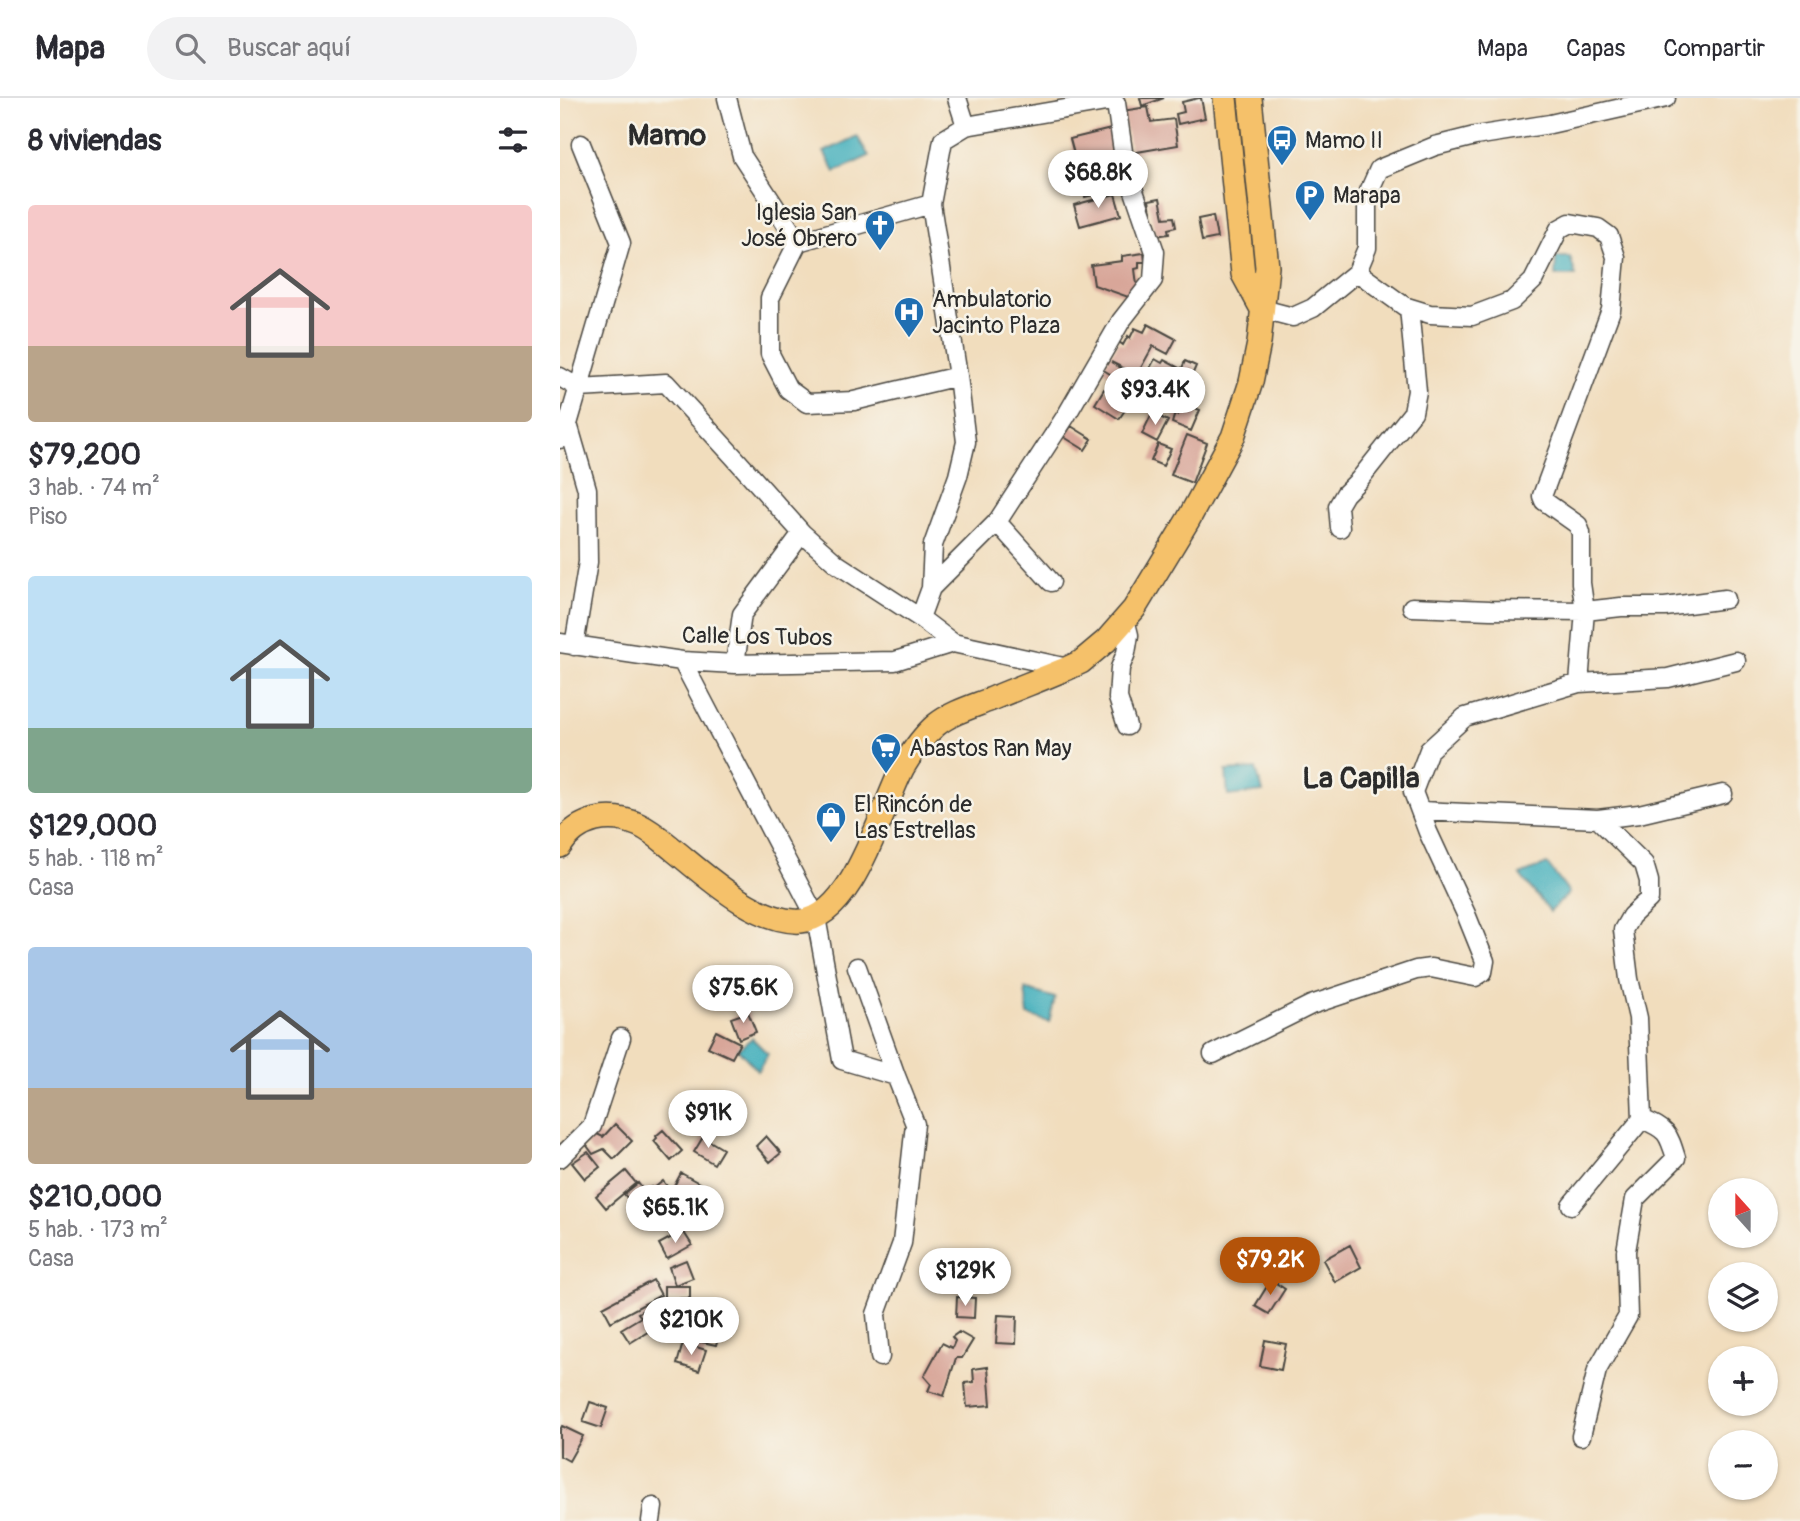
<!DOCTYPE html>
<html lang="es">
<head>
<meta charset="utf-8">
<style>
  :root { --surface:#fff; --page:#f2f2f3; --text:#2b2b33; --muted:#7c7c81; --line:#e1e1e2; --accent:#b45309 }
  body { margin:0; font-family:Pangolin,sans-serif; background:var(--page); color:var(--text); height:100vh; display:flex; flex-direction:column; font-size:26px; white-space:nowrap }
  * { box-sizing:border-box; margin:0 }
  p { font-size:23px; color:var(--muted) }
  .icon { flex:none; width:38px; height:38px; fill:none; stroke:currentColor; stroke-width:2; stroke-linecap:round; stroke-linejoin:round }
  .map { position:relative; flex:1; overflow:hidden }
  .details { display:flex; flex-direction:column; background:var(--surface); width:560px }
  .details>* { flex:none }
  .needle { width:46px; rotate:339deg }
  .fabs { position:absolute; left:1148px; top:1080px; display:grid; gap:14px }
  .fabs a { display:grid; place-items:center; width:70px; height:70px; border-radius:50%; background:var(--surface); box-shadow:0 2px 5px #0004; font-size:35px }
  .price { position:absolute; translate:-50% -60px; padding:0 16px; border-radius:24px; background:#fff; color:#222; font-size:23px; line-height:46px; filter:drop-shadow(0 2px 4px #0008) }
  .price::after { content:''; position:absolute; left:50%; top:42px; width:21px; height:16px; margin-left:-10px; background:inherit; clip-path:polygon(0 0,100% 0,50% 100%) }
  .price.on { background:var(--accent); color:#fff }
  ul { padding:0; list-style:none }
  li { display:grid; align-content:center; gap:14px; height:371px; padding:0 28px }
  li span { display:grid; place-items:center; height:217px; border-radius:7px; color:#555 }
  li>.icon { margin-inline-start:auto }
  span .icon { width:126px; height:126px; fill:#fffc; stroke-width:1 }
  li b { font-size:30px }
  h2 { display:flex; justify-content:space-between; align-items:center; height:84px; padding:0 28px; font-size:30px }
  header { display:flex; align-items:center; gap:42px; box-sizing:border-box; height:98px; padding:0 35px; background:var(--surface); border-bottom:2px solid var(--line) }
  header strong { font-size:33px }
  nav { display:flex; gap:38px; margin-inline-start:auto; font-size:24px }
  .search { width:490px; height:63px; background:var(--page); display:flex; align-items:center; gap:18px; box-sizing:border-box; padding:0 24px; border-radius:38px; color:var(--muted); font-size:26px }
  main { display:flex; flex:1; min-height:0 }
  .map>svg:first-child { display:block }
  .water { fill:#3eadbb; stroke:#346c73; stroke-width:2 }
  .building { fill:#d8a699 }
  .lines { fill:none; stroke-linecap:round; stroke-linejoin:round }
  .minor-casing { stroke:#494641; stroke-width:21 }
  .major-casing { stroke:#494641; stroke-width:26 }
  .minor { stroke:#fff; stroke-width:18 }
  .major { stroke:#f5c16b; stroke-width:23 }
  .labels { text-anchor:middle; stroke-width:5; stroke-linejoin:round; paint-order:stroke }
  .poi-label { font-size:23px; fill:#2b2b2b; stroke:#f7f3e8; text-anchor:start }
  .street-label { font-size:23px; fill:#2b2b2b; stroke:#f7f3e8 }
  .district-label { font-size:30px; font-weight:bold; fill:#2b2b2b; stroke:#f7f3e8 }
</style>
</head>
<body>
<header>
<strong>Mapa</strong>
<div class="search"><svg class="icon" aria-label="search" viewBox="0 0 24 24"><circle cx="10" cy="10" r="6"/><path d="M15 15l6 6"/></svg>Buscar aquí</div>
<nav><a>Mapa</a><a>Capas</a><a>Compartir</a></nav>
</header>
<main>
<section class="details">
<h2>8 viviendas<svg class="icon" aria-label="filters" viewBox="0 0 24 24"><path d="M4 7h16M4 17h16"/><circle cx="9" cy="7" r="2"/><circle cx="15" cy="17" r="2"/></svg></h2>
<ul>
<li><span style="background:linear-gradient(#f6c9c9 65%,#b9a48a 0)"><svg class="icon" aria-label="home" viewBox="0 0 24 24"><path d="M3 11l9-7 9 7M6 9v11h12V9"/></svg></span><div><b>$79,200</b><p>3 hab. · 74 m²</p><p>Piso</p></div></li>
<li><span style="background:linear-gradient(#bfe0f5 70%,#7fa58c 0)"><svg class="icon" aria-label="home" viewBox="0 0 24 24"><path d="M3 11l9-7 9 7M6 9v11h12V9"/></svg></span><div><b>$129,000</b><p>5 hab. · 118 m²</p><p>Casa</p></div></li>
<li><span style="background:linear-gradient(#a9c7e8 65%,#b9a48a 0)"><svg class="icon" aria-label="home" viewBox="0 0 24 24"><path d="M3 11l9-7 9 7M6 9v11h12V9"/></svg></span><div><b>$210,000</b><p>5 hab. · 173 m²</p><p>Casa</p></div></li>
</ul>
</section>
<div class="map">
<svg width="1240" height="1423" viewBox="0 0 1240 1423">
  <rect width="100%" height="100%" fill="#f7f3e8"/>
  <filter id="ink" filterUnits="userSpaceOnUse"><feTurbulence type="fractalNoise" baseFrequency=".0143" numOctaves="2"/><feDisplacementMap in="SourceGraphic" scale="14" xChannelSelector="R" yChannelSelector="G"/><feConvolveMatrix kernelMatrix="1 2 1 2 8 2 1 2 1" color-interpolation-filters="sRGB"/></filter>
  <filter id="wash" filterUnits="userSpaceOnUse"><feTurbulence type="fractalNoise" baseFrequency=".00686" numOctaves="4" result="noise"/><feDisplacementMap in="SourceGraphic" scale="28" xChannelSelector="R" yChannelSelector="G"/><feGaussianBlur stdDeviation="1.57" result="paint"/><feColorMatrix in="noise" values="0 0 0 0 0 0 0 0 0 0 0 0 0 0 0 0 0 1.4 0 .05"/><feComposite in="paint" operator="in"/></filter>
  <g filter="url(#wash)">
    <rect width="100%" height="100%" fill="#f1ddbd"/>
    <!-- water -->
    <path class="water" d="M 297,38 L 309,58 L 275,74 L 264,54 Z
      M 996,159 L 1010,159 L 1016,178 L 995,178 Z
      M 696,671 L 703,694 L 668,698 L 666,673 Z
      M 987,766 L 1009,795 L 990,814 L 960,777 Z
      M 465,891 L 495,900 L 489,924 L 468,917 Z
      M 192,940 L 208,956 L 198,973 L 178,951 Z"/>
    <g id="blocks">
      <!-- building -->
      <path class="building" d="M 580,0 L 604,0 L 582,8 Z
        M 639,0 L 641,0 L 645,20 L 618,26 L 616,16 L 624,14 L 622,4 Z
        M 588,9 L 591,24 L 614,21 L 618,47 L 571,55 L 562,13 Z
        M 551,31 L 556,53 L 548,57 L 547,64 L 518,71 L 510,41 Z
        M 555,71 L 560,90 L 525,99 L 520,79 Z
        M 555,96 L 561,117 L 520,128 L 514,107 Z
        M 600,100 L 604,120 L 614,119 L 616,129 L 608,131 L 609,136 L 595,138 L 589,102 Z
        M 653,118 L 657,140 L 642,143 L 638,121 Z
        M 584,155 L 585,164 L 579,164 L 579,170 L 575,171 L 578,195 L 571,200 L 534,187 L 531,167 L 562,163 L 562,158 Z
        M 588,226 L 616,241 L 608,256 L 593,248 L 577,277 L 551,264 L 580,282 L 574,291 L 542,271 L 559,244 L 563,247 L 568,238 L 570,240 L 575,230 L 584,234 Z
        M 595,261 L 602,265 L 604,262 L 621,271 L 598,311 L 574,298 Z
        M 625,263 L 636,268 L 627,289 L 616,284 Z
        M 544,291 L 569,306 L 559,321 L 535,306 Z
        M 623,305 L 640,312 L 631,333 L 612,325 L 615,315 L 618,317 Z
        M 592,315 L 608,323 L 597,344 L 582,336 Z
        M 511,328 L 532,341 L 525,352 L 504,339 Z
        M 627,337 L 647,345 L 632,385 L 611,377 Z
        M 598,346 L 611,351 L 603,368 L 591,363 Z
        M 188,914 L 196,934 L 179,941 L 171,920 Z
        M 156,933 L 180,945 L 172,960 L 148,949 Z
        M 55,1026 L 72,1043 L 54,1061 L 44,1051 L 33,1056 L 25,1045 L 37,1036 L 43,1039 Z
        M 103,1032 L 122,1053 L 111,1063 L 94,1043 L 97,1040 L 96,1038 Z
        M 206,1038 L 221,1055 L 210,1064 L 196,1048 Z
        M 143,1039 L 163,1051 L 154,1066 L 134,1054 Z
        M 28,1054 L 40,1069 L 25,1081 L 12,1065 Z
        M 66,1073 L 76,1085 L 46,1110 L 36,1098 Z
        M 121,1075 L 148,1090 L 142,1096 L 135,1094 L 131,1101 L 113,1090 Z
        M 103,1083 L 117,1101 L 100,1114 L 89,1099 L 75,1110 L 64,1096 L 78,1085 L 84,1093 L 91,1089 L 93,1091 Z
        M 122,1105 L 134,1123 L 111,1138 L 100,1120 Z
        M 123,1133 L 132,1147 L 107,1161 L 99,1146 Z
        M 790,1147 L 801,1169 L 775,1184 L 763,1162 Z
        M 126,1162 L 133,1180 L 115,1187 L 109,1169 Z
        M 93,1182 L 101,1197 L 51,1224 L 43,1209 Z
        M 711,1182 L 725,1191 L 709,1216 L 695,1208 Z
        M 104,1188 L 130,1188 L 130,1200 L 104,1201 Z
        M 397,1199 L 415,1200 L 414,1220 L 396,1219 Z
        M 108,1207 L 136,1209 L 135,1223 L 127,1223 L 127,1225 L 107,1225 Z
        M 88,1209 L 94,1230 L 70,1245 L 61,1231 L 81,1219 L 78,1215 Z
        M 438,1217 L 457,1218 L 456,1246 L 436,1245 Z
        M 132,1226 L 154,1231 L 153,1239 L 158,1240 L 156,1247 L 128,1241 Z
        M 399,1234 L 413,1242 L 402,1260 L 396,1260 L 384,1298 L 368,1293 L 371,1286 L 364,1278 L 382,1245 L 392,1250 L 395,1243 L 392,1239 Z
        M 705,1242 L 726,1246 L 721,1272 L 700,1268 Z
        M 123,1245 L 146,1252 L 139,1273 L 117,1266 Z
        M 428,1269 L 431,1307 L 407,1309 L 405,1285 L 414,1284 L 413,1271 Z
        M 30,1304 L 48,1310 L 41,1330 L 23,1324 Z
        M 2,1328 L 23,1338 L 9,1363 L 0,1358 L 0,1332 Z"/>
    </g>
  </g>
  <g filter="url(#ink)">
    <use href="#blocks" fill-opacity="0" stroke="#494641" stroke-width="2"/>
    <g class="lines">
      <!-- minor casing -->
      <g class="minor-casing">
        <path id="minor" d="M 167,0 L 182,58 L 238,144
          M 371,106 L 238,144 L 210,200 L 210,256 L 228,291 L 247,305 L 294,303 L 398,278
          M 702,211 L 733,219 L 753,210 L 797,174 L 807,150 L 807,98 L 819,71 L 875,48 L 915,38 L 990,26 L 1106,0
          M 0,279 L 19,290 L 106,285 L 173,358 L 242,435 L 277,466 L 360,520 L 393,545 L 508,570
          M 8,326 L 27,391 L 28,464 L 14,548
          M 0,341 L 8,326 L 61,145 L 21,46
          M 437,424 L 491,484
          M 780,430 L 778,408 L 785,396 L 799,382 L 853,314 L 857,293 L 849,210
          M 371,490 L 437,424 L 506,318 L 561,223 L 593,182 L 595,154 L 565,67 L 556,5 L 553,3 L 546,4 L 406,28
          M 852,509 L 930,512 L 1025,513 L 1061,509 L 1105,509 L 1165,501
          M 360,520 L 371,490 L 373,447 L 398,378 L 406,344 L 398,278 L 371,106 L 383,42 L 406,28 L 397,0
          M 565,521 L 569,537 L 566,555 L 560,570 L 558,600 L 567,628
          M 0,545 L 122,563 L 175,566 L 335,563 L 393,545
          M 122,563 L 256,819 L 282,962 L 336,978 L 355,1026 L 342,1145 L 316,1216 L 320,1259
          M 175,566 L 182,516 L 242,435
          M 1019,585 L 1108,580 L 1176,563
          M 861,713 L 1038,721 L 1084,766 L 1089,783 L 1089,801 L 1071,818 L 1063,832 L 1069,881 L 1078,920 L 1082,1021 L 1011,1107
          M 1038,721 L 1079,716 L 1163,696
          M 297,869 L 336,978
          M 653,956 L 751,907 L 856,872 L 871,870 L 915,879 L 923,874 L 925,863 L 906,816 L 868,734 L 853,694 L 869,652 L 905,619 L 1019,585 L 1025,513 L 1021,485 L 1021,435 L 1018,427 L 984,403 L 982,398 L 1051,212 L 1056,159 L 1049,138 L 1038,130 L 1010,125 L 999,131 L 973,183 L 952,203 L 912,218 L 870,216 L 844,208 L 797,174
          M 0,1060 L 32,1028 L 61,940
          M 1021,1338 L 1037,1272 L 1068,1218 L 1066,1153 L 1075,1101 L 1116,1060 C 1108,1034 1107,1032 1082,1021
          M 91,1423 L 93,1409"/>
      </g>
      <!-- major casing -->
      <g class="major-casing">
        <path id="major" d="M 665,0 L 683,176 L 702,211
          M 0,748 C 18,720 50,714 79,727 C 92,733 103,743 114,752 C 146,778 198,826 241,823 C 294,819 322,708 343,669 C 352,654 363,638 376,627 C 391,615 411,609 429,602 C 455,591 482,581 508,570 L 521,564 L 546,543 L 574,511 L 628,422 L 673,339 L 691,284 L 699,245 L 707,169 L 690,0"/>
      </g>
      <!-- minor -->
      <use href="#minor" class="minor"/>
      <!-- major -->
      <use href="#major" class="major"/>
    </g>
  </g>
  <!-- icons -->
  <defs>
    <g id="bus-pin" transform="scale(1.575)"><path d="M0 17L-7.5 6A9.5 9.5 0 1 1 7.5 6Z" fill="#1f6fb2" stroke="#f7f3e8"/><path d="M-5-6H5V4H4V6H2V4H-2V6H-4V4H-5ZM-3.5-4V0h7V-4ZM-3.5 1.2v1.5H-2V1.2ZM2 1.2v1.5H3.5V1.2Z" fill="#fff"/></g>
    <g id="parking-pin" transform="scale(1.575)"><path d="M0 17L-7.5 6A9.5 9.5 0 1 1 7.5 6Z" fill="#1f6fb2" stroke="#f7f3e8"/><path d="M-3.5-5.5H1a3.5 3.5 0 0 1 0 7H-1V5.5H-3.5ZM-1-3.4V-.6H.8a1.4 1.4 0 0 0 0-2.8Z" fill="#fff"/></g>
    <g id="church-pin" transform="scale(1.575)"><path d="M0 17L-7.5 6A9.5 9.5 0 1 1 7.5 6Z" fill="#1f6fb2" stroke="#f7f3e8"/><path d="M-1.2-6h2.4v3.5h3.3v2.4h-3.3V6h-2.4V-.1h-3.3v-2.4h3.3Z" fill="#fff"/></g>
    <g id="hospital-pin" transform="scale(1.575)"><path d="M0 17L-7.5 6A9.5 9.5 0 1 1 7.5 6Z" fill="#1f6fb2" stroke="#f7f3e8"/><path d="M-5-5h3v3.5h4V-5h3V5h-3V1.5h-4V5h-3Z" fill="#fff"/></g>
    <g id="supermarket-pin" transform="scale(1.575)"><path d="M0 17L-7.5 6A9.5 9.5 0 1 1 7.5 6Z" fill="#1f6fb2" stroke="#f7f3e8"/><path d="M-6-5.5h2.5l.6 2H6L4.5 2H-2.5L-4.4-4H-6ZM-1.5 3.2a1.3 1.3 0 1 0 .1 0ZM3 3.2a1.3 1.3 0 1 0 .1 0Z" fill="#fff"/></g>
    <g id="shop-pin" transform="scale(1.575)"><path d="M0 17L-7.5 6A9.5 9.5 0 1 1 7.5 6Z" fill="#1f6fb2" stroke="#f7f3e8"/><path d="M-5-2.5h2.3a2.7 3.5 0 0 1 5.4 0H5L5.5 6h-11ZM-1.5-2.5h3a1.5 2.3 0 0 0-3 0Z" fill="#fff"/></g>
  </defs>
  <g fill-rule="evenodd">
    <use href="#bus-pin" x="722" y="42"/>
    <use href="#parking-pin" x="750" y="97"/>
    <use href="#church-pin" x="320" y="127"/>
    <use href="#hospital-pin" x="349" y="214"/>
    <use href="#supermarket-pin" x="326" y="650"/>
    <use href="#shop-pin" x="271" y="719"/>
  </g>
  <g class="labels">
    <!-- poi labels -->
    <g class="poi-label">
      <text x="745" y="50">Mamo II</text>
      <text x="773" y="105">Marapa</text>
      <text x="297" y="122" text-anchor="end">Iglesia San<tspan x="297" dy="26">José Obrero</tspan></text>
      <text x="372" y="209">Ambulatorio<tspan x="372" dy="26">Jacinto Plaza</tspan></text>
      <text x="349" y="658">Abastos Ran May</text>
      <text x="294" y="714">El Rincón de<tspan x="294" dy="26">Las Estrellas</tspan></text>
    </g>
    <!-- street labels -->
    <g class="street-label">
      <text transform="translate(197 538) rotate(1)" y="8">Calle Los Tubos</text>
    </g>
    <!-- district labels -->
    <g class="district-label">
      <text x="107" y="47">Mamo</text>
      <text x="801" y="690">La Capilla</text>
    </g>
  </g>
</svg>
<div class="fabs">
<a><svg class="needle" viewBox="-14 -14 28 28"><path d="M0-13l5 13h-10z" fill="#e53935"/><path d="M0 13l5-13h-10z" fill="#7c7c81"/></svg></a>
<a><svg class="icon" aria-label="layers" viewBox="0 0 24 24"><path d="M12 4l9 5-9 5-9-5zM3 14l9 5 9-5"/></svg></a>
<a>+</a>
<a>−</a>
</div>
<b class="price" style="left:538px;top:112px">$68.8K</b>
<b class="price" style="left:595px;top:329px">$93.4K</b>
<b class="price" style="left:183px;top:927px">$75.6K</b>
<b class="price" style="left:148px;top:1052px">$91K</b>
<b class="price" style="left:115px;top:1147px">$65.1K</b>
<b class="price on" style="left:710px;top:1199px">$79.2K</b>
<b class="price" style="left:405px;top:1210px">$129K</b>
<b class="price" style="left:131px;top:1259px">$210K</b>
</div>
</main>
</body>
</html>
